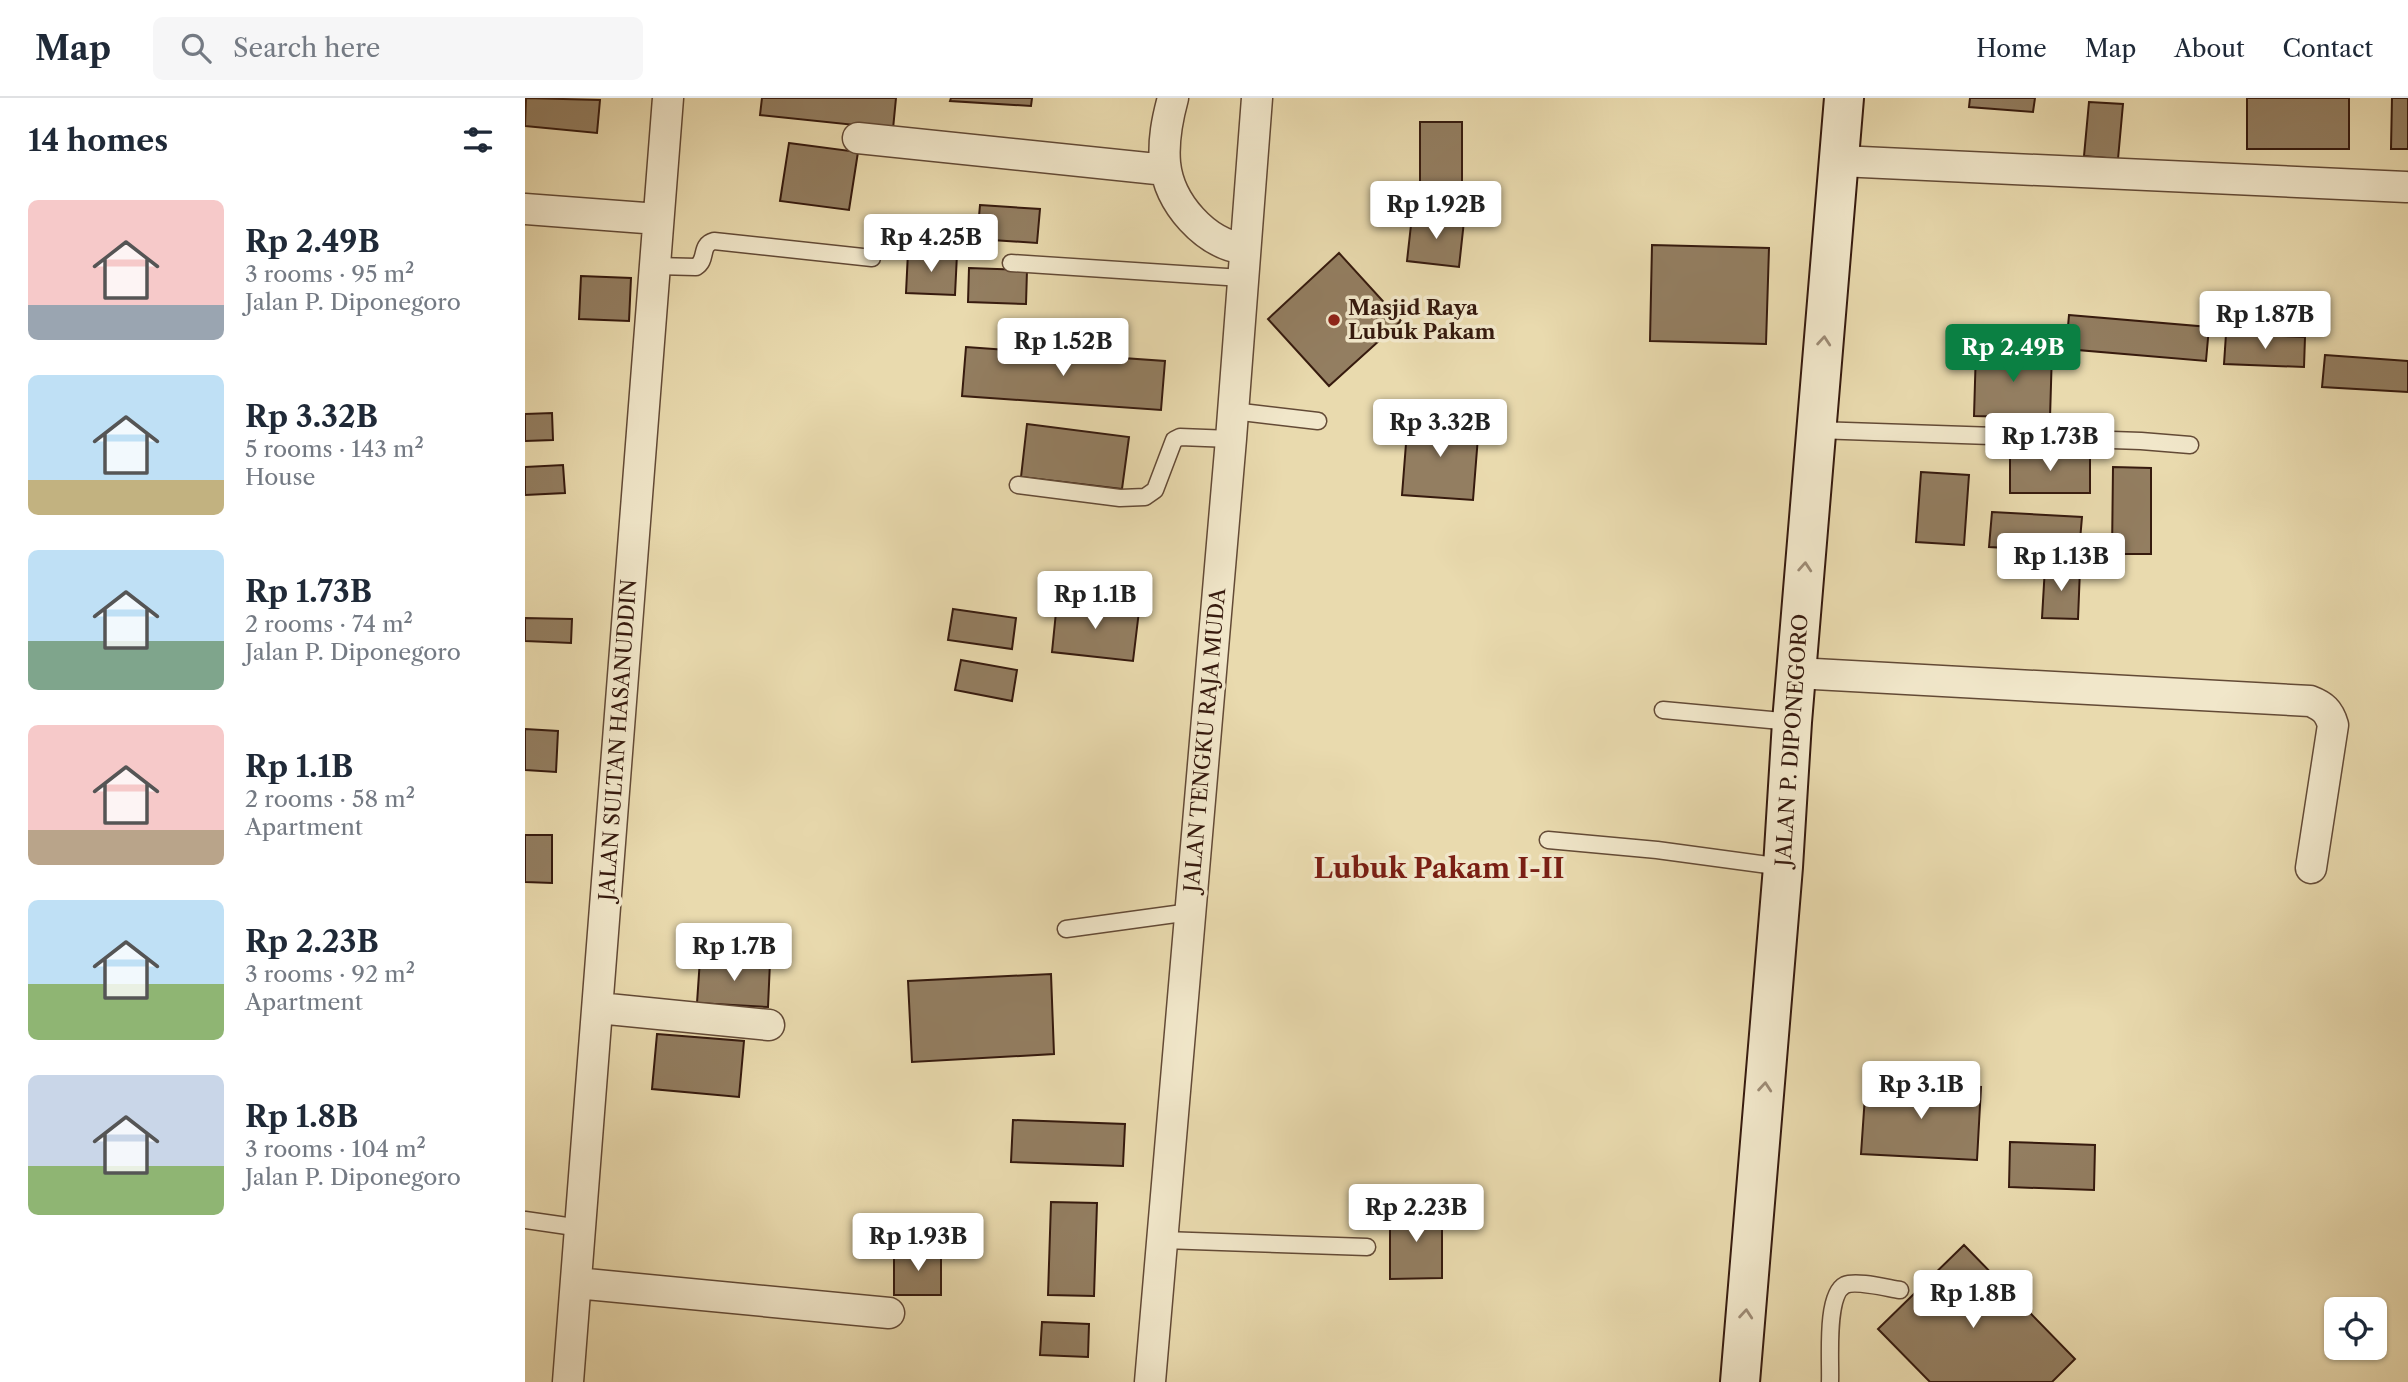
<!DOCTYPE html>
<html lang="en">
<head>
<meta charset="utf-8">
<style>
  :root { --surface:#fff; --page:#f6f6f7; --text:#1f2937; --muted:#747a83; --line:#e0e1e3; --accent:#0b8043 }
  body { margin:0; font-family:"Libre Caslon Text",serif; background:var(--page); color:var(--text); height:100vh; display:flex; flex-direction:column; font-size:26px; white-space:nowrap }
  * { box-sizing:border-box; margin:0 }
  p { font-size:23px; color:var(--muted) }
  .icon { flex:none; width:38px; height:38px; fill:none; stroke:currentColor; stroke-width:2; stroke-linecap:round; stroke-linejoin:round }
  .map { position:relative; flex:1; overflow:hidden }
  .side { display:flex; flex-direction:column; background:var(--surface); width:525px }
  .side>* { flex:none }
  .tools { position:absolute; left:1799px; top:1199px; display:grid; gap:14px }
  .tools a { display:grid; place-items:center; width:63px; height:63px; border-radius:10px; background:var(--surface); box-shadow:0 2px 5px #0004; font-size:35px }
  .price { position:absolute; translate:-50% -60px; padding:0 16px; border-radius:7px; background:#fff; color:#222; font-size:23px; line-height:46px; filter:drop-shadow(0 2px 4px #0008) }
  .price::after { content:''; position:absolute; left:50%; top:42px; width:21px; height:16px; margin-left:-10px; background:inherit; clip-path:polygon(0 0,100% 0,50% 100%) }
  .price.active { background:var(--accent); color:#fff }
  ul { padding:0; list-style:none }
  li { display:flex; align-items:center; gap:21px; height:175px; padding:0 28px }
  li span { display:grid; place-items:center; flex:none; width:196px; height:140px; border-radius:10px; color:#555 }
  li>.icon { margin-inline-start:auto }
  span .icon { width:84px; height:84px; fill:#fffc; stroke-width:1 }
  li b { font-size:30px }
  h2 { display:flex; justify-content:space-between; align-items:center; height:84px; padding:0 28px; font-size:30px }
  header { display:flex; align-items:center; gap:42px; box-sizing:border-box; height:98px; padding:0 35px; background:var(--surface); border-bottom:2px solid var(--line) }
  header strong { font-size:33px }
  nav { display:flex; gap:38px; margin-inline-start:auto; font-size:24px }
  .search { width:490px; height:63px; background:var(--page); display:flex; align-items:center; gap:18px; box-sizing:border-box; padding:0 24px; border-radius:10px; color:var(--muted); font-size:26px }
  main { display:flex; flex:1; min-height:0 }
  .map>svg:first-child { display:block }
  .building { fill:#937e61; stroke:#361a0e; stroke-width:2 }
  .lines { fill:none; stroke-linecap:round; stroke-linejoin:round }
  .lane-casing { stroke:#634a36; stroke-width:19 }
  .street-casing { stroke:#634a36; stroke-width:33 }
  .secondary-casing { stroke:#361a0e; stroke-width:42 }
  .lane { stroke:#f1e7ca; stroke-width:16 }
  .street { stroke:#f1e7ca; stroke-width:30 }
  .secondary { stroke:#f1e7ca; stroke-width:38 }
  .oneway { stroke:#9d8b75 }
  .poi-dot { fill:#8f2418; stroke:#f1e7ca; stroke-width:2.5 }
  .labels { text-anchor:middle; stroke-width:7; stroke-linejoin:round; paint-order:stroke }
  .poi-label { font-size:21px; font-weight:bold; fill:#361a0e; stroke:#f1e7ca; text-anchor:start }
  .street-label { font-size:21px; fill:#361a0e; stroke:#f1e7ca }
  .district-label { font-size:28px; font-weight:bold; fill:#7a1f14; stroke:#f1e7ca }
</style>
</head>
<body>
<header>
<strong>Map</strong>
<div class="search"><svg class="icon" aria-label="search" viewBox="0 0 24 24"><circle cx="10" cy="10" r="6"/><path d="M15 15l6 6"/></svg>Search here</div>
<nav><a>Home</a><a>Map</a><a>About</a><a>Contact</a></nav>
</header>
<main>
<section class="side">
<h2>14 homes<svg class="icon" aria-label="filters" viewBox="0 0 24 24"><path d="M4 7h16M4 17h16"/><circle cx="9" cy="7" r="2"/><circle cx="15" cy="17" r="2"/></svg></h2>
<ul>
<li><span style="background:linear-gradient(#f6c9c9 75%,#9aa5b1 0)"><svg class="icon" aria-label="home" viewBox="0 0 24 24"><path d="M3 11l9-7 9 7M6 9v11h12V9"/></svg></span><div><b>Rp 2.49B</b><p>3 rooms · 95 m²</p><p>Jalan P. Diponegoro</p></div></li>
<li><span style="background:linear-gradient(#bfe0f5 75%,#c2b280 0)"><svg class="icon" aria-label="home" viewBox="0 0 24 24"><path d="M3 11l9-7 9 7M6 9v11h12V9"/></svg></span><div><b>Rp 3.32B</b><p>5 rooms · 143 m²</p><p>House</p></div></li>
<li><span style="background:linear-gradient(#bfe0f5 65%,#7fa58c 0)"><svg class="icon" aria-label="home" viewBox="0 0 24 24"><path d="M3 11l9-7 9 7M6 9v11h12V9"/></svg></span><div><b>Rp 1.73B</b><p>2 rooms · 74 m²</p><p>Jalan P. Diponegoro</p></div></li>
<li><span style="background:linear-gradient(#f6c9c9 75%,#b9a48a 0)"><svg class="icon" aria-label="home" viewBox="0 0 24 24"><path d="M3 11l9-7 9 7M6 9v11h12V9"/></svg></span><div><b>Rp 1.1B</b><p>2 rooms · 58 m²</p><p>Apartment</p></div></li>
<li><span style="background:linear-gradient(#bfe0f5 60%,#8fb573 0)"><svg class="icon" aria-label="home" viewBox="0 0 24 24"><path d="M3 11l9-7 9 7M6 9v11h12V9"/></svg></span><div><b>Rp 2.23B</b><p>3 rooms · 92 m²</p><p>Apartment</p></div></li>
<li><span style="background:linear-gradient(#c9d6e8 65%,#8fb573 0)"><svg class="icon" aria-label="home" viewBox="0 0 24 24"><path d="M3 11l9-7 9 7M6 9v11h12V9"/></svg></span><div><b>Rp 1.8B</b><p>3 rooms · 104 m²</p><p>Jalan P. Diponegoro</p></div></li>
</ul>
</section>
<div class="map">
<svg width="1883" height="1284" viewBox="0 0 1883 1284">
  <rect width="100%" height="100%" fill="#e9daae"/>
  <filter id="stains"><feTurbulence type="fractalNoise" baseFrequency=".00286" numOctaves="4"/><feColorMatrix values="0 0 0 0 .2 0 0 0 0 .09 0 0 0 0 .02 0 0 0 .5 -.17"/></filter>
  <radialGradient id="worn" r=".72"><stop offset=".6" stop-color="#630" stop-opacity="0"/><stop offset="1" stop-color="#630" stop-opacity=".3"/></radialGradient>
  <!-- building -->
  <path class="building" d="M 1,0 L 75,2 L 72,35 L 0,28 Z
    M 237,0 L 371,0 L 368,31 L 235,17 Z
    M 426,0 L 507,0 L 506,8 L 425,3 Z
    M 1445,0 L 1510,0 L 1508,14 L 1444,9 Z
    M 1722,0 L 1824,0 L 1824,51 L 1722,51 Z
    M 1867,0 L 1883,0 L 1883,51 L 1866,51 Z
    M 1564,4 L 1598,6 L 1593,61 L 1559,58 Z
    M 895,24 L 937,24 L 937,97 L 895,97 Z
    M 264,45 L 333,54 L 324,112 L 255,103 Z
    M 455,107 L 515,111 L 512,145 L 452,141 Z
    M 887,118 L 939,123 L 934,169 L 882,163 Z
    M 1127,147 L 1244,150 L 1241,246 L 1125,243 Z
    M 383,154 L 432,156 L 430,197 L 381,195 Z
    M 814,155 L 876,223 L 804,288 L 743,221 Z
    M 444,170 L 502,172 L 501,206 L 443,204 Z
    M 56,178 L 106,180 L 104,223 L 54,221 Z
    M 1544,217 L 1684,229 L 1681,263 L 1541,251 Z
    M 1701,236 L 1780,239 L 1779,269 L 1699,266 Z
    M 441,249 L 640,263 L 636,312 L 437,298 Z
    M 1451,251 L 1527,253 L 1525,320 L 1449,318 Z
    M 1800,257 L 1883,263 L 1883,294 L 1797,289 Z
    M 27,315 L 28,342 L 0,343 L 0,316 Z
    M 883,320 L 954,326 L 948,402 L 877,397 Z
    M 502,326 L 604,339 L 597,391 L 496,379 Z
    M 1485,355 L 1565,356 L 1565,395 L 1485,395 Z
    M 38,367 L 40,395 L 0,397 L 0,369 Z
    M 1588,369 L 1626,370 L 1626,456 L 1587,456 Z
    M 1396,374 L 1444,377 L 1439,447 L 1391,444 Z
    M 1467,414 L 1557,419 L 1554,454 L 1464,449 Z
    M 1520,469 L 1555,471 L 1553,521 L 1517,520 Z
    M 532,504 L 614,513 L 608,563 L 527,554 Z
    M 428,511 L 491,520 L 487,551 L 423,542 Z
    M 0,520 L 47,521 L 46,545 L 0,543 Z
    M 436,562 L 492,572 L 487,603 L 430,592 Z
    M 0,631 L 33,633 L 31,674 L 0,672 Z
    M 0,737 L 27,737 L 27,785 L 0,784 Z
    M 175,861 L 245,864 L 243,909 L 172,905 Z
    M 526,876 L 529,956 L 387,964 L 383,883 Z
    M 132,936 L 219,943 L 214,999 L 127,991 Z
    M 1341,983 L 1456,989 L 1452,1062 L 1336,1056 Z
    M 488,1022 L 600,1026 L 598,1068 L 486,1064 Z
    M 1485,1044 L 1570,1047 L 1569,1092 L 1484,1089 Z
    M 526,1104 L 572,1105 L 569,1198 L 523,1197 Z
    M 865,1111 L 917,1111 L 917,1180 L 865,1181 Z
    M 1439,1147 L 1550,1261 L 1527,1284 L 1405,1284 L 1353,1231 Z
    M 416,1153 L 416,1197 L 369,1197 L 369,1154 Z
    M 517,1224 L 564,1226 L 563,1259 L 515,1257 Z"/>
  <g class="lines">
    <!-- lane casing -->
    <g class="lane-casing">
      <path id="lane" d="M 486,165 L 717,180
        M 130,168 L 171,169 C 183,162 174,147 189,143 L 347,160
        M 708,313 L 793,323
        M 1291,332 L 1616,343 L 1665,347
        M 493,387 L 595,400 L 620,399 L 630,392 L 649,342 L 655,339 L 706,341
        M 1138,612 L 1267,624
        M 1023,742 L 1132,752 L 1258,769
        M 541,831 L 665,814
        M 0,1122 L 56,1130
        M 638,1142 L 842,1149
        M 1305,1284 C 1306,1263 1300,1197 1320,1187 C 1331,1182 1362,1190 1375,1192"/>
    </g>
    <!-- street casing -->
    <g class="street-casing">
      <path id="street" d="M 648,0 C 642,22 638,42 640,65 C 644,105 680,146 720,151
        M 333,40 L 641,72
        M 1315,63 L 1881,89
        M 0,111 L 133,121
        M 1271,575 L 1785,603 C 1798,608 1804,613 1808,627 L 1786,770
        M 73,910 L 244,927
        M 51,1185 L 364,1215
        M 43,1284 L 143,0
        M 625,1284 L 706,341 L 732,0"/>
    </g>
    <!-- secondary casing -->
    <g class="secondary-casing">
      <path id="secondary" d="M 1215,1284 L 1258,769 L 1267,624 L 1319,0"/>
    </g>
    <!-- lane -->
    <use href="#lane" class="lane"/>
    <!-- street -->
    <use href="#street" class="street"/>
    <!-- secondary -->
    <use href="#secondary" class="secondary"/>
  </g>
  <!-- one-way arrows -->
  <defs><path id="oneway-chevron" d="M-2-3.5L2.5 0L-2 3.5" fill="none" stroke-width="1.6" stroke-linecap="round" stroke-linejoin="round" transform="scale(1.75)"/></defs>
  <g class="oneway">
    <use href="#oneway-chevron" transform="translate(1299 243) rotate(-85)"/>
    <use href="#oneway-chevron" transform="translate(1280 469) rotate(-86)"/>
    <use href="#oneway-chevron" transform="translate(1240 989) rotate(-85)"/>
    <use href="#oneway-chevron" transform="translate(1221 1216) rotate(-85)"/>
  </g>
  <!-- markers -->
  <circle class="poi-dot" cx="809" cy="222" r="7"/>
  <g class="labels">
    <!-- poi labels -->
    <g class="poi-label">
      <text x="823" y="217">Masjid Raya<tspan x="823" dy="24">Lubuk Pakam</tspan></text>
    </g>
    <!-- street labels -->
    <g class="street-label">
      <text transform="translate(93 642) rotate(-86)" y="7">JALAN SULTAN HASANUDDIN</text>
      <text transform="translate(680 642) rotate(-85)" y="7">JALAN TENGKU RAJA MUDA</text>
      <text transform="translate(1267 642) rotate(-86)" y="7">JALAN P. DIPONEGORO</text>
    </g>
    <!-- district labels -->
    <g class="district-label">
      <text x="914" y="780">Lubuk Pakam I-II</text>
    </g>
  </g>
  <rect width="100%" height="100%" filter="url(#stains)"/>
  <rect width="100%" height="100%" fill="url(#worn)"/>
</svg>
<div class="tools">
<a><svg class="icon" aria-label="locate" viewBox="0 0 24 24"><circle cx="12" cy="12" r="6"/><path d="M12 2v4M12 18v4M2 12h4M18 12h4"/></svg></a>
</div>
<b class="price" style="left:911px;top:143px">Rp 1.92B</b>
<b class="price" style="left:406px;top:176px">Rp 4.25B</b>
<b class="price" style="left:1740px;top:253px">Rp 1.87B</b>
<b class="price" style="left:538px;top:280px">Rp 1.52B</b>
<b class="price active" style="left:1488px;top:286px">Rp 2.49B</b>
<b class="price" style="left:915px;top:361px">Rp 3.32B</b>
<b class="price" style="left:1525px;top:375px">Rp 1.73B</b>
<b class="price" style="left:1536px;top:495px">Rp 1.13B</b>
<b class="price" style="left:570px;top:533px">Rp 1.1B</b>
<b class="price" style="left:209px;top:885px">Rp 1.7B</b>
<b class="price" style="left:1396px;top:1023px">Rp 3.1B</b>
<b class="price" style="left:891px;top:1146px">Rp 2.23B</b>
<b class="price" style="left:393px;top:1175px">Rp 1.93B</b>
<b class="price" style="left:1448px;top:1232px">Rp 1.8B</b>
</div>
</main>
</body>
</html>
